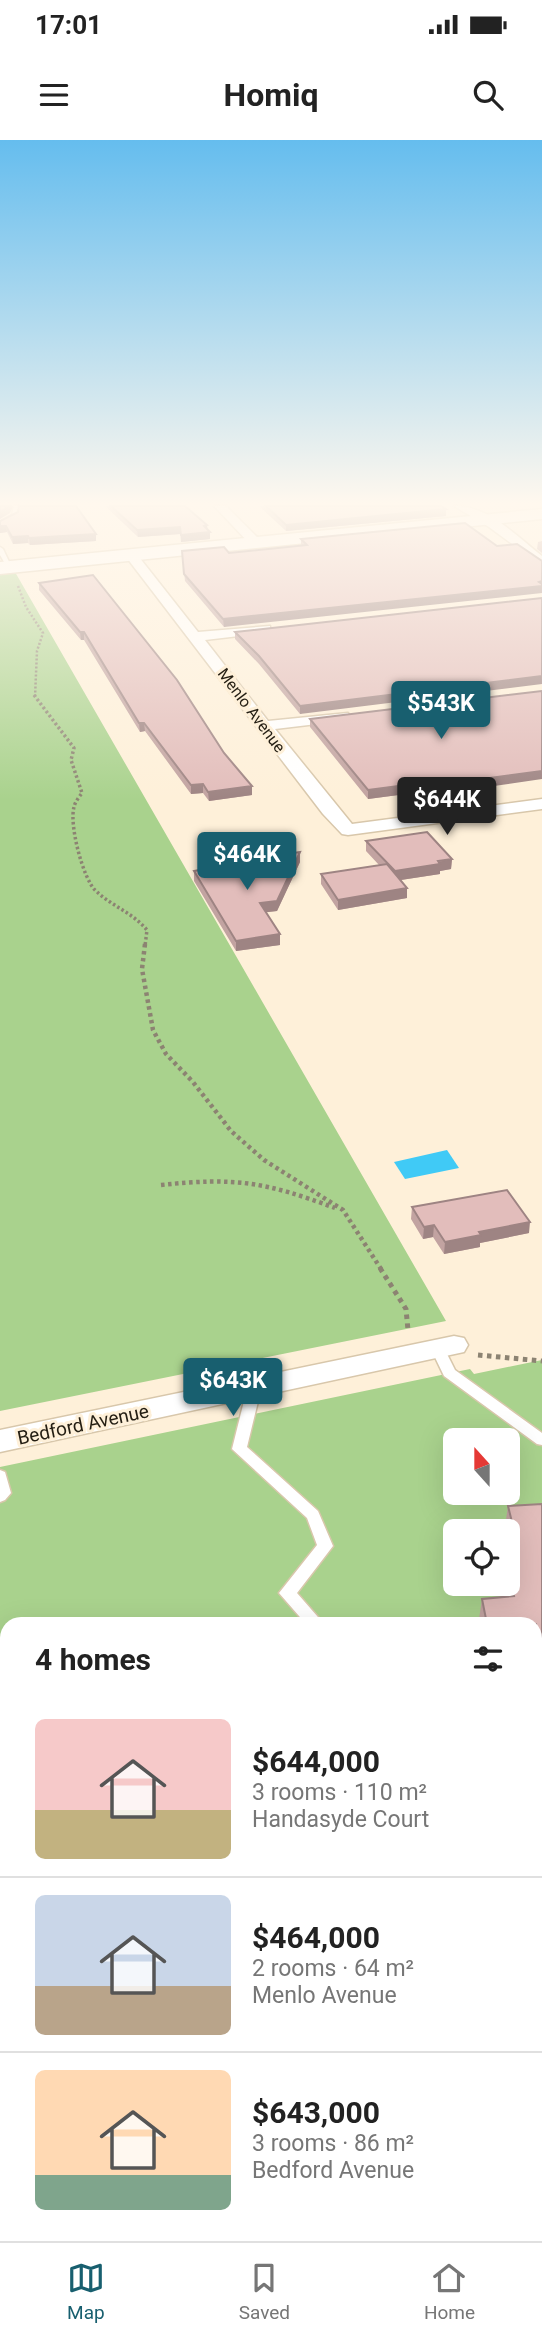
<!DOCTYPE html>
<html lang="en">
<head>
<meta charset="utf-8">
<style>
  :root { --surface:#fff; --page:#f2f2f2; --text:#222; --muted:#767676; --line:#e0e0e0; --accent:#185f6f }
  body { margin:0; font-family:Roboto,sans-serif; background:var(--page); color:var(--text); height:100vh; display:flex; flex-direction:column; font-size:26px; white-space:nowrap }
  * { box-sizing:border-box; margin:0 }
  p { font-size:23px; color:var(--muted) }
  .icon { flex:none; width:38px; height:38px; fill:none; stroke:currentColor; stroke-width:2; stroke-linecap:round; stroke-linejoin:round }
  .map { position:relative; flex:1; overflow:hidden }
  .sheet { position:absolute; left:0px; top:1477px; width:542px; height:625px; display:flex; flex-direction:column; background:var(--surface); border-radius:21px 21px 0 0; box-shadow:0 7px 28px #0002 }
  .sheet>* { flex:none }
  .needle { width:46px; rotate:339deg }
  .fabs { position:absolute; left:443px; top:1288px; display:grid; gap:14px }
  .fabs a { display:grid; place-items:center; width:77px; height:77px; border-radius:10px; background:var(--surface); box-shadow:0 7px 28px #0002; font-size:35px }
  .price { position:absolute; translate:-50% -60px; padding:0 16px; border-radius:7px; background:var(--accent); color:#fff; font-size:23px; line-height:46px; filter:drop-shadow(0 2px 4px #0008) }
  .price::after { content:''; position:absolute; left:50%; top:42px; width:21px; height:16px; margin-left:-10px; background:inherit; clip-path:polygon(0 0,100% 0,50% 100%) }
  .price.current { background:#222; color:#fff }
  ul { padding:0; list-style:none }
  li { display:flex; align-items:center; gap:21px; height:175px; padding:0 35px }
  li+li { border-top:2px solid var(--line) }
  li span { display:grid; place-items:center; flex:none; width:196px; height:140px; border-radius:10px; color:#555 }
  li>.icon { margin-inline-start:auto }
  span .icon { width:84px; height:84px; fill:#fffc; stroke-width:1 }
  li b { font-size:30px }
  h2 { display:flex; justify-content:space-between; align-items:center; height:84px; padding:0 35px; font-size:30px }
  .status { display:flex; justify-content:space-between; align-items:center; height:49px; padding:0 35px; background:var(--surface); direction:ltr }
  .status svg { height:19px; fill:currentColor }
  header { display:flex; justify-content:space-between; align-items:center; height:91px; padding:0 35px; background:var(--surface); font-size:32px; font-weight:700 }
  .menu { display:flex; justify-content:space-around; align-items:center; height:98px; border-top:2px solid var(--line); background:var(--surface); font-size:19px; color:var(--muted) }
  .menu a { display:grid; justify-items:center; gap:4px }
  .menu .current { color:var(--accent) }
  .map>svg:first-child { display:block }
  .green { fill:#a9d28d; fill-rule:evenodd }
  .water { fill:#40caf6 }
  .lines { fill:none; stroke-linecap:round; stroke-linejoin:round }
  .lane-casing { stroke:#d8c7ab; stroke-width:3 }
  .street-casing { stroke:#d8c7ab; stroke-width:3 }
  .secondary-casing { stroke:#d8c7ab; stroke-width:3 }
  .path-far3 { stroke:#8c8372; stroke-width:2.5; stroke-dasharray:2 2; stroke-linecap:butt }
  .path-far2 { stroke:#8c8372; stroke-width:3.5; stroke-dasharray:2.5 2.5; stroke-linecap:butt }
  .path-far1 { stroke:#8c8372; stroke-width:4.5; stroke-dasharray:3.5 3.5; stroke-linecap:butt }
  .path { stroke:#8c8372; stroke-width:5; stroke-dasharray:4.5 4.5; stroke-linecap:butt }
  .lane { fill:#fff; fill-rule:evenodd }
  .street { fill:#fff; fill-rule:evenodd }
  .secondary { fill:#fff; fill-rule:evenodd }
  .wall { fill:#c2a3a1 }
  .shaded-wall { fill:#9e8483 }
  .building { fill:#e2bdbb; stroke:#9e8483; stroke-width:2 }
  .labels { text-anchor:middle; stroke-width:6; stroke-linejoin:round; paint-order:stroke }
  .far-street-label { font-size:16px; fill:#231d12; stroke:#fef0d9 }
  .street-label { font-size:19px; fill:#231d12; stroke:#fef0d9 }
</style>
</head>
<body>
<div class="status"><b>17:01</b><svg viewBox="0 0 49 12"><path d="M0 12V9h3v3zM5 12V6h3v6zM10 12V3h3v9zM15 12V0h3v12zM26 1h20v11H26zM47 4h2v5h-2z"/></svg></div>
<header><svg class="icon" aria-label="menu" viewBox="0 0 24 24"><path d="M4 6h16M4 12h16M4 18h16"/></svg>Homiq<svg class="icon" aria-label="search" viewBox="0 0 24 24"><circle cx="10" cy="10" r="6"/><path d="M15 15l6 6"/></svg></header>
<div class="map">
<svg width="542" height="2101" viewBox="0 0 542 2101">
  <rect width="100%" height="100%" fill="#fef0d9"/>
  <!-- green -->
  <path class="green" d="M 15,432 L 446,1181 L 0,1271 L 0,433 Z
    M 542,1220 L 542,2101 L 0,2101 L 0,1327 L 470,1229 L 474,1234 ZM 455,1300 L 508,1300 L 508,1353 L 455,1353 ZM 455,1391 L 508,1391 L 508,1444 L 455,1444 ZM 7,1484 L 536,1484 L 536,2095 L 7,2095 Z"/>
  <!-- water -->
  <path class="water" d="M 447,1010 L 459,1028 L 405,1039 L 394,1022 Z"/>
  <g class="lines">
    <!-- lane casing -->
    <g class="lane-casing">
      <path id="lane" d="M 14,366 L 20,366 L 17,377 L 0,386 L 0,382 L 12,375 Z
        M 0,407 L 3,409 L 12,428 L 7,427 L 0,415 Z
        M 438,1204 L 443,1206 L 455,1230 L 542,1293 L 542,1305 L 537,1304 L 444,1236 L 431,1209 L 433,1206 Z
        M 254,1244 L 259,1245 L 261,1249 L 247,1307 L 318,1371 L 333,1406 L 297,1453 L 324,1484 L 306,1484 L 279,1453 L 317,1405 L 307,1378 L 232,1309 L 247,1249 L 249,1245 Z
        M 0,1330 L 5,1332 L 11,1353 L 5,1360 L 0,1362 Z
        M 536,1605 L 542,1607 L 542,1623 L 536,1621 Z
        M 58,2095 L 87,2095 L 85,2101 L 55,2101 Z"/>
    </g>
    <!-- street casing -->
    <g class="street-casing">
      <path id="street" d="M 214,366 L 226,366 L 259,399 L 259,405 L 251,405 Z
        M 454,366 C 486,364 518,397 542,416 L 542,426 L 489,387 Z
        M 131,411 L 135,412 L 198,492 L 270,486 L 270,492 L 265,493 L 205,500 L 268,581 L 348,573 L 350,576 L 348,579 L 342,581 L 275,589 L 352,684 L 542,659 L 542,669 L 348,695 L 342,694 L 323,674 L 127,418 L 125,415 Z
        M 454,1196 L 464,1198 L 468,1205 L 464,1212 L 0,1312 L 0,1290 Z"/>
    </g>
    <!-- secondary casing -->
    <g class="secondary-casing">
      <path id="secondary" d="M 542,369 L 542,379 L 0,434 L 0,422 Z"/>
    </g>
    <!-- path-far3 -->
    <path class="path-far3" d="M 18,446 L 26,467 L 43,493 L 37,511 L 35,557"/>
    <!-- path-far2 -->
    <path class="path-far2" d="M 34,555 L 74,608 L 71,620 L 82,653 C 79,657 75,662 74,667 C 69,685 83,738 95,750 C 111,766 132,772 147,790 L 145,806"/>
    <!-- path-far1 -->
    <path class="path-far1" d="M 145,804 L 142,829 L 153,890 L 166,914 L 193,942 L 231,991 L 264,1020 L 343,1070 L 381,1129
      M 161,1045 C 236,1037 265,1042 335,1068"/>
    <!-- path -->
    <path class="path" d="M 380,1128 L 406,1169 L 408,1190
      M 478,1215 L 542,1221"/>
    <!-- lane -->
    <use href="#lane" class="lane"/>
    <!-- street -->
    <use href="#street" class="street"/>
    <!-- secondary -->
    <use href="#secondary" class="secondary"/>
  </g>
  <!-- wall -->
  <path class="wall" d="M 105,366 L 185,366 L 207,385 L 210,399 L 181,402 L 180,394 L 138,397 Z
    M 259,366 L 441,366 L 446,369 L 446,376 L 286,391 Z
    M 0,381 L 96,394 L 96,401 L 30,405 L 28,403 L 13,404 L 7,392 L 0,393 Z
    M 465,383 L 224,487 L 185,441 L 182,411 L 229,413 L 301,406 L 301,399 Z
    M 542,401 L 542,413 L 537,409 L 538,402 Z
    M 39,443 L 252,655 L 209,661 L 203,653 L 191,654 L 145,591 L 140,592 L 84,500 L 81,500 L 39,450 Z
    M 542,458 L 300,574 L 259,524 L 235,499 L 235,492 Z
    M 542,551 L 459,651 L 446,652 L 444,649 L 368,659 L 310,587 L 310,579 Z
    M 366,701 L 452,719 L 451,729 L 440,731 L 440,734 L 401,740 L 407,758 L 338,770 L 321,744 L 321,734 L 379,725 L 366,711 Z
    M 300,712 L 300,722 L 277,771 L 266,772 L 280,794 L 280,805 L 236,811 L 194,741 L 194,731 L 203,729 L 203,726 Z
    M 412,1067 L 529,1093 L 480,1103 L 480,1107 L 444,1114 L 433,1097 L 423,1099 L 411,1079 Z
    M 542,1364 L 542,1555 L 536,1555 L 536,1484 L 480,1484 L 479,1479 L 482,1459 L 506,1457 L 503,1444 L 508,1444 L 508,1391 L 505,1386 L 508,1366 Z"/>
  <!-- shaded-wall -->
  <path class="shaded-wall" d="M 9,366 L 13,366 L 10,373 L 0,379 L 0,372 Z
    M 446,369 L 446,376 L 286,391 L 286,385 Z
    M 207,385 L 207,392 L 210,392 L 210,399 L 181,402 L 181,395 Z
    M 0,386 L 6,386 L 7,392 L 0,393 Z
    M 180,387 L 180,394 L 138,397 L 137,390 Z
    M 96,394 L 96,401 L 30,405 L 29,398 Z
    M 28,396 L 28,403 L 13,404 L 12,397 Z
    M 542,441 L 542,453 L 224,487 L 223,479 Z
    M 80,492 L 84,492 L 84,500 L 81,500 Z
    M 542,536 L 542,544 L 300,574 L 300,566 Z
    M 139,583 L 144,583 L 145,591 L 140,592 Z
    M 542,631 L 542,639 L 459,651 L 460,642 Z
    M 444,640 L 444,649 L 368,659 L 368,650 Z
    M 203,644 L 203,653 L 191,654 L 191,645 Z
    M 252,646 L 252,655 L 209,661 L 208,652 Z
    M 300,712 L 300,722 L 277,771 L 260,773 L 260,763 Z
    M 452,719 L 451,729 L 440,731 L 440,734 L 394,741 L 395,731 Z
    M 407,748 L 407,758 L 338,770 L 338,760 Z
    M 280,794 L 280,805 L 236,811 L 236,801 Z
    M 530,1082 L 529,1093 L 480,1103 L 480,1107 L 444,1114 L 445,1102 L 479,1092 Z
    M 434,1085 L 433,1097 L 423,1099 L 424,1087 Z"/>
  <!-- building -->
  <path class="building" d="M 0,366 L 9,366 L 0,372 Z
    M 19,366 L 76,366 L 96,394 L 29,398 L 28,396 L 12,397 L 6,386 L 0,386 L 0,381 L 18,372 Z
    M 111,366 L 185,366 L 207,385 L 204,386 L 210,392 L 181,395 L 180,387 L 137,390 Z
    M 266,366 L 441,366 L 446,369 L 286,385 Z
    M 465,383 L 497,406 L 517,404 L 542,421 L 542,441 L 539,442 L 542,444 L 542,446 L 223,479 L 184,434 L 182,411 L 224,407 L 229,413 L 307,405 L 301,399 Z
    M 93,435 L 177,540 L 224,613 L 252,646 L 208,652 L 203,644 L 191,645 L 144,583 L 139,583 L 84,492 L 80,492 L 39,443 Z
    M 542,458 L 542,536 L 300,566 L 259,516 L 235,492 Z
    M 542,551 L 542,631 L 460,642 L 447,643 L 444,640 L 368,650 L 310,579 Z
    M 427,692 L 452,719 L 438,721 L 440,724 L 395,731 L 366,701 Z
    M 300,712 L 277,761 L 260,763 L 280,794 L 236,801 L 194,731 L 205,729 L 203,726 Z
    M 387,724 L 407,748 L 338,760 L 321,734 Z
    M 507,1050 L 530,1082 L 479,1092 L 481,1095 L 445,1102 L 434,1085 L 424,1087 L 412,1067 Z
    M 542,1364 L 542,1535 L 536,1535 L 536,1484 L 487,1484 L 482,1459 L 514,1456 L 508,1432 L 508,1391 L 497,1391 L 514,1390 L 508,1366 Z"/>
  <!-- sky -->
  <linearGradient id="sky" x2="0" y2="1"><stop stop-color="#65bdee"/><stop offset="0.55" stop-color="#fff8ee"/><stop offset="1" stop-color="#fff8ee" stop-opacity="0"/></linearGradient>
  <rect width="542" height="660" fill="url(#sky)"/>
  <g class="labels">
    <!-- far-street labels -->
    <g class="far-street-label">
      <text transform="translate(252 570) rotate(53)" y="6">Menlo Avenue</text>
    </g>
    <!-- street labels -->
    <g class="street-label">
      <text transform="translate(83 1284) rotate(-12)" y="7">Bedford Avenue</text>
    </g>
  </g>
</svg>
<div class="fabs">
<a><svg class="needle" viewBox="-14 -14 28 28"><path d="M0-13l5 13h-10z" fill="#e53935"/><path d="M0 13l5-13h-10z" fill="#767676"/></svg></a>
<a><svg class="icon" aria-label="locate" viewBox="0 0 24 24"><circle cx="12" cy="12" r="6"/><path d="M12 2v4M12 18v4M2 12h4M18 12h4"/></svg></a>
</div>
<b class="price" style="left:441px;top:601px">$543K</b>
<b class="price current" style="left:447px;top:697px">$644K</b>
<b class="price" style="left:247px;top:752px">$464K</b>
<b class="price" style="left:233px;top:1278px">$643K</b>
<section class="sheet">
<h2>4 homes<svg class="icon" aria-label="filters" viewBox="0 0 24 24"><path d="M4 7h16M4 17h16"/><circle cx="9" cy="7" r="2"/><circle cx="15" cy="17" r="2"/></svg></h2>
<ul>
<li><span style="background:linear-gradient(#f6c9c9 65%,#c2b280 0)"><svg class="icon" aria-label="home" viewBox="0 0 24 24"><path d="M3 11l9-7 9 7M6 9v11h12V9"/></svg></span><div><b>$644,000</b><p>3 rooms · 110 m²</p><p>Handasyde Court</p></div></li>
<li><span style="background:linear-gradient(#c9d6e8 65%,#b9a48a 0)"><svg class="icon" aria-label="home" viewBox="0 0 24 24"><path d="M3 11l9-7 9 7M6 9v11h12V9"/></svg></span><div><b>$464,000</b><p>2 rooms · 64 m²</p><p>Menlo Avenue</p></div></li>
<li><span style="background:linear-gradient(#ffd9b3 75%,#7fa58c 0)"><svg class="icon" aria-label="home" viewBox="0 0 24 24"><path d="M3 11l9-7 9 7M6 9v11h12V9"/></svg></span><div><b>$643,000</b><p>3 rooms · 86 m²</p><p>Bedford Avenue</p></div></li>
</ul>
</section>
</div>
<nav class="menu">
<a class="current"><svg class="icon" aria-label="map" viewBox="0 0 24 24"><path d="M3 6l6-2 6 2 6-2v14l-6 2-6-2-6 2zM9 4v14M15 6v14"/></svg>Map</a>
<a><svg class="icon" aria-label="saved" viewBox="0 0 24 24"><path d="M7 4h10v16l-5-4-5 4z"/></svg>Saved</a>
<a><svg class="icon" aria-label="home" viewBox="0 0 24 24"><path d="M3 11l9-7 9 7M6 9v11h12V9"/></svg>Home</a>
</nav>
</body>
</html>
